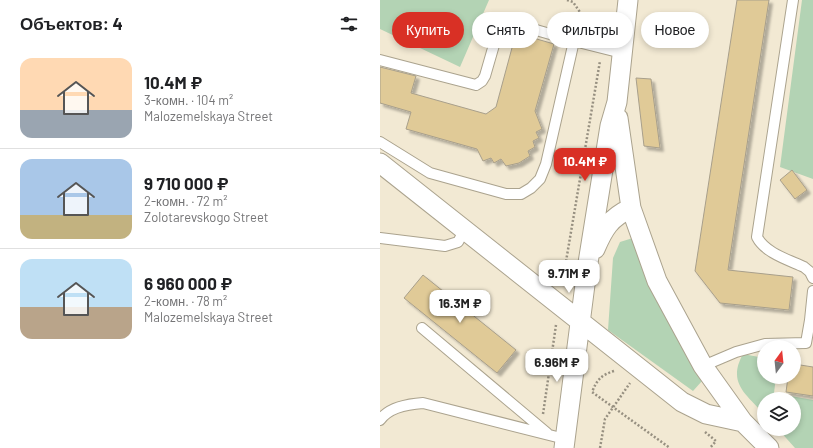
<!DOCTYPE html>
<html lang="ru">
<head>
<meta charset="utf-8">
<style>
  :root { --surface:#fff; --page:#f6f6f6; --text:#202124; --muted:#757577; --line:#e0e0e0; --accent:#d93025 }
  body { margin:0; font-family:Barlow,sans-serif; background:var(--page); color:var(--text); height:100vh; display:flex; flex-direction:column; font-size:15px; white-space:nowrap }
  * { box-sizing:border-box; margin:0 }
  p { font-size:13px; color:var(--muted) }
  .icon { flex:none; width:22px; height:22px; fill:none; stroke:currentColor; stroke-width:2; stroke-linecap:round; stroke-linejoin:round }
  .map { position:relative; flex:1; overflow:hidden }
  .side { display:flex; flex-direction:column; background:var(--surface); width:380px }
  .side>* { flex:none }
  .banner { position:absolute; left:12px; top:12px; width:361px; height:36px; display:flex; gap:8px }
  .needle { width:26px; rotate:15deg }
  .controls { position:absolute; left:377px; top:340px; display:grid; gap:8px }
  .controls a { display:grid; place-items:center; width:44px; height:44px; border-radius:50%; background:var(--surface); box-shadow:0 2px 6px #0003; font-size:20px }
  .price { position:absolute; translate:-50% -34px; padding:0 9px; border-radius:8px; background:#fff; color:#222; font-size:13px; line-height:26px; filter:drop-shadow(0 1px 2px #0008) }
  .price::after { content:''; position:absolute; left:50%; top:24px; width:12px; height:9px; margin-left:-6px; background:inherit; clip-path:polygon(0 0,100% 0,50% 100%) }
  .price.active { background:var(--accent); color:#fff }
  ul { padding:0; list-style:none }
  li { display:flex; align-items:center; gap:12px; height:100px; padding:0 20px }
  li+li { border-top:1px solid var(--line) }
  li span { display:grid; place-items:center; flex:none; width:112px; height:80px; border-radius:12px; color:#555 }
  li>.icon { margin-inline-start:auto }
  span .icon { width:48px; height:48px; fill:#fffc; stroke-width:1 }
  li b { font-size:17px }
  h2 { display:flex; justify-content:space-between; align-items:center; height:48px; padding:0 20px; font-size:17px }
  .chip { padding:0 14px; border-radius:18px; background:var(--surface); box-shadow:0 2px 6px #0003; font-size:14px; line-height:36px }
  .chip.active { background:var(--accent); color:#fff }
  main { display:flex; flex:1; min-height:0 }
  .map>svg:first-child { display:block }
  .green { fill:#b3d3b4 }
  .building { fill:#e0ca97; stroke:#a89f8b; filter:url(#shadow) }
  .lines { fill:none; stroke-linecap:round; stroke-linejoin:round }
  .lane-casing { stroke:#aba38e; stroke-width:12 }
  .street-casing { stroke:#aba38e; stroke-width:21 }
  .path { stroke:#979081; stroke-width:2.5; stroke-dasharray:2 2; stroke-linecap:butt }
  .lane { stroke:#fff; stroke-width:10 }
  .street { stroke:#fff; stroke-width:19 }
</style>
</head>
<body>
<main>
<section class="side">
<h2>Объектов: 4<svg class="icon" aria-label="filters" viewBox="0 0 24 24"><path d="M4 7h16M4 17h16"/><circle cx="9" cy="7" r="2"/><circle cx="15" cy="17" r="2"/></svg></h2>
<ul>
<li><span style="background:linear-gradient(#ffd9b3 65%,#9aa5b1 0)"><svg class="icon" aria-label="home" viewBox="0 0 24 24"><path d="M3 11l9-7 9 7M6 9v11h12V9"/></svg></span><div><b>10.4M ₽</b><p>3-комн. · 104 m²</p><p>Malozemelskaya Street</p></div></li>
<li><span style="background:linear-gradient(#a9c7e8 70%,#c2b280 0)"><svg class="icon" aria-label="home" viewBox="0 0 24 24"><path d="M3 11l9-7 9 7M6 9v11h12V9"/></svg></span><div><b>9 710 000 ₽</b><p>2-комн. · 72 m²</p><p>Zolotarevskogo Street</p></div></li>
<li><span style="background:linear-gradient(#bfe0f5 60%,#b9a48a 0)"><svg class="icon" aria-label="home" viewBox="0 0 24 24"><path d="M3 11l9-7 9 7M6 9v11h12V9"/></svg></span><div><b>6 960 000 ₽</b><p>2-комн. · 78 m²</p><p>Malozemelskaya Street</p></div></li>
</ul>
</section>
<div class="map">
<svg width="433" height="448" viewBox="0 0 433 448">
  <defs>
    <filter id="shadow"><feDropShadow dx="3.5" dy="3.5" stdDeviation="1" flood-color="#0004"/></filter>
  </defs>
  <rect width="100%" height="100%" fill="#f2e9d3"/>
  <!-- green -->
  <path class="green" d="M 0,0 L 109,0 L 80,67 L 0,29 Z
    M 422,0 L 433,0 L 433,179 L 400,167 Z
    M 256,237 L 322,381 L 313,391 L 228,330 L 233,258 L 240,242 Z
    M 363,354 L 384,358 L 384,377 L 396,377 L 394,393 L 433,400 L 433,448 L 415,448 L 398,429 L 414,429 L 414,399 L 384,399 L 384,414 C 366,394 347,383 363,354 Z"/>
  <!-- building -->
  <path class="building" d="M 357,0 L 389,0 L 348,270 L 413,277 L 409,310 L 340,303 L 315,271 Z
    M 136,33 L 174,44 L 155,111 L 162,129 L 156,132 L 159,138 L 153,141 L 155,147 L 148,151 L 150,156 L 139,163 L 126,166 L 121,159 L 114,163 L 111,158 L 103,161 L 97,149 L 26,129 L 31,112 L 0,103 L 0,67 L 36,76 L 31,93 L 106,114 L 116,107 Z
    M 256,78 L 271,79 L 280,148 L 264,146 Z
    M 412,170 L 427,190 L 415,199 L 400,180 Z
    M 43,275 L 136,350 L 117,373 L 24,298 Z
    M 414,364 L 433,367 L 433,396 L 406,392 L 408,377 L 414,377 Z"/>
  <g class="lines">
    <!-- lane casing -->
    <g class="lane-casing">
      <path id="lane" d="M 413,0 L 377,237 C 385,253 409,260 424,267 L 430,272 L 433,278
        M 0,60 L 96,85 L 102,81 L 105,76 L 118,31 L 126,23 L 132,23 L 194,41
        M 0,142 L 50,173 L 126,194 L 141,194 L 151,188 L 160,179 L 166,164 L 194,41 L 242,53
        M 0,238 L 65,246 L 78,242 L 85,229
        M 430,320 L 433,291
        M 42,328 L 167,433
        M 323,366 L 356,352 L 385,344 L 426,343 L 430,320 L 433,320
        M 0,420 C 9,407 28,404 43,403 L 185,439"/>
    </g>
    <!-- street casing -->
    <g class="street-casing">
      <path id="street" d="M 238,118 L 251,208 L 277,281 L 323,366 L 363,422 L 389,448
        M 0,163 L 302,402 L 326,414 L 363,422
        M 215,249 C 224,228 230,218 251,208
        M 184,448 L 207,269 L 230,126 L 237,102 L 248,0"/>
    </g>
    <!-- path -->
    <path class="path" d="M 187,0 L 193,2 L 213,31
      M 182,285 L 220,61
      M 234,371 C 221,375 217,380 212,392 L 290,448
      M 163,414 L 176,325
      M 325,432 L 336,441 L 330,448
      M 220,448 L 225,419 L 250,383"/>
    <!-- lane -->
    <use href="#lane" class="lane"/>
    <!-- street -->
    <use href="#street" class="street"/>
  </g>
</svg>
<div class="controls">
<a><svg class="needle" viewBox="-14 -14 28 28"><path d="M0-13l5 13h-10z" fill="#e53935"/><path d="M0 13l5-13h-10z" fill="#757577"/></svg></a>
<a><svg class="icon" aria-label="layers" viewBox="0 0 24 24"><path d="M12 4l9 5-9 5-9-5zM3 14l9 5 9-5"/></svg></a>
</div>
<b class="price active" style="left:205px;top:182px">10.4M ₽</b>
<b class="price" style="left:189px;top:294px">9.71M ₽</b>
<b class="price" style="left:80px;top:324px">16.3M ₽</b>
<b class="price" style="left:177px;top:383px">6.96M ₽</b>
<div class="banner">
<a class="chip active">Купить</a>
<a class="chip">Снять</a>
<a class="chip">Фильтры</a>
<a class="chip">Новое</a>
</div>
</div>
</main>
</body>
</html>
